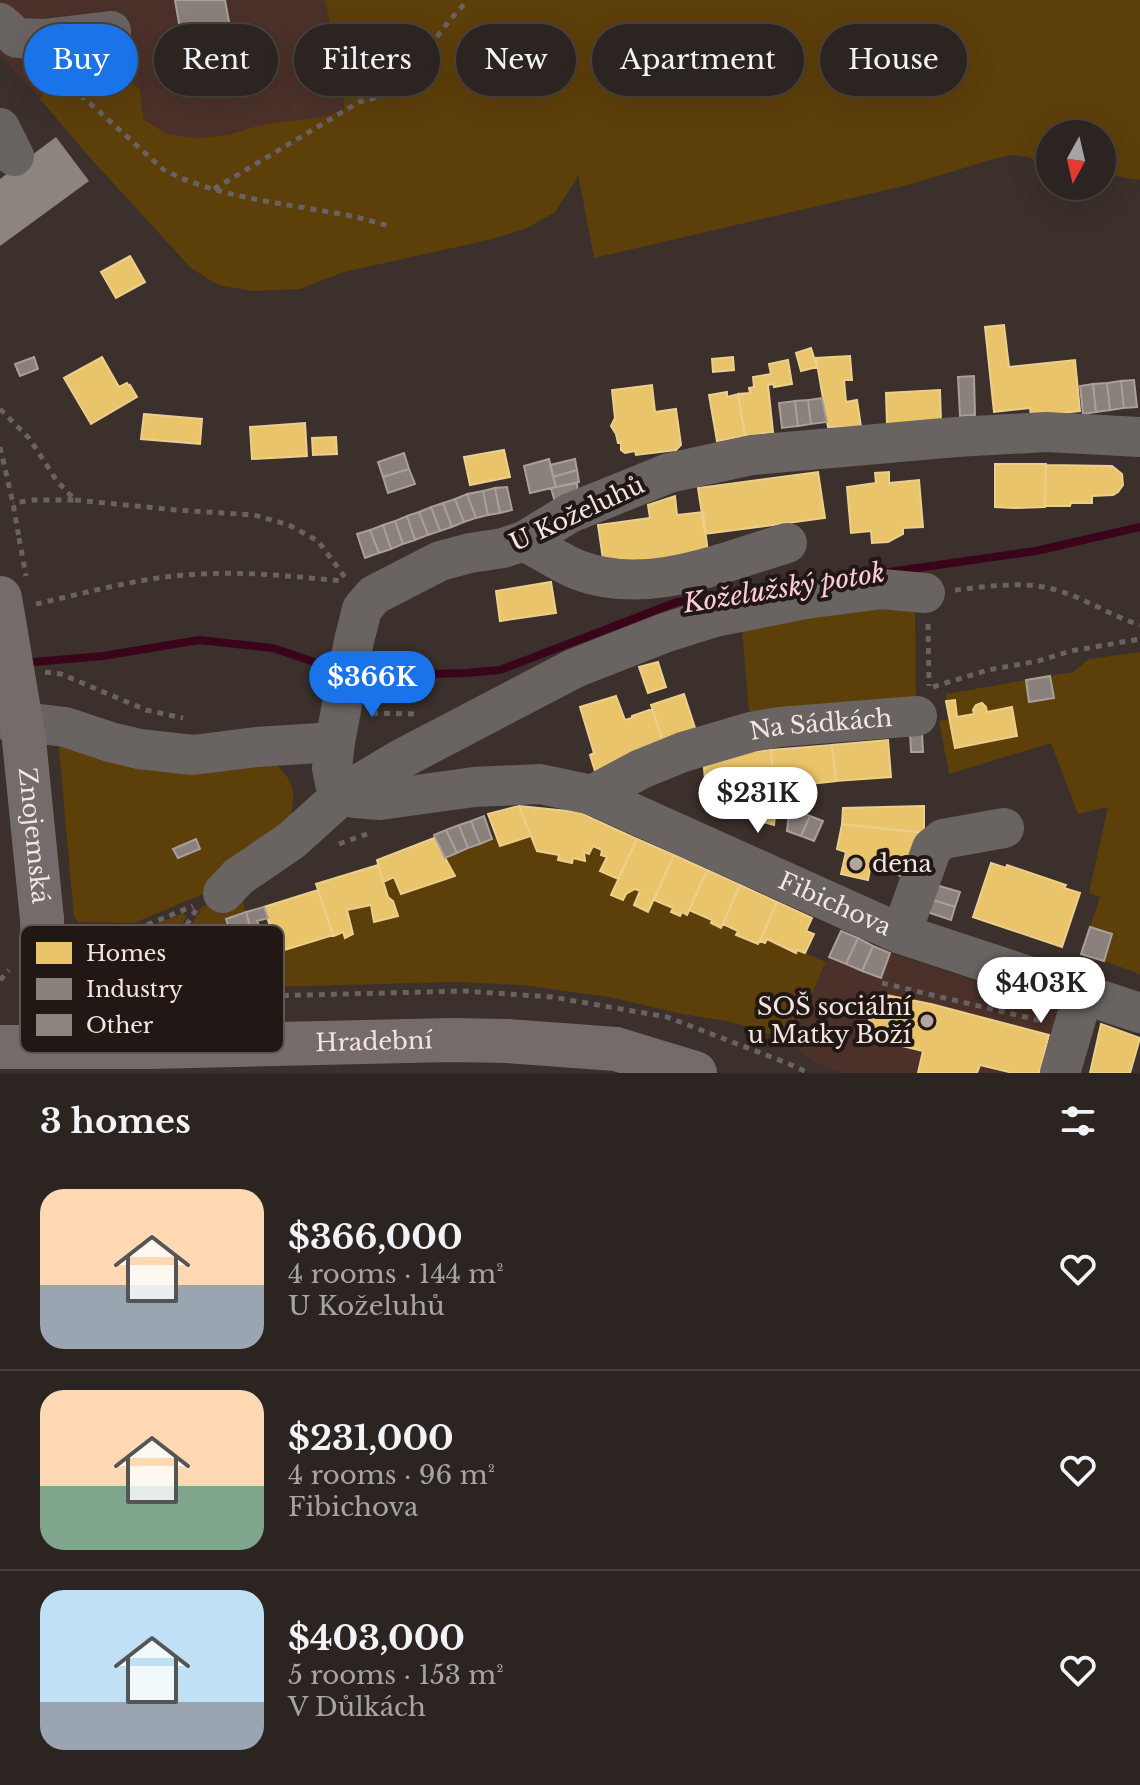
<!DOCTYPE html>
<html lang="en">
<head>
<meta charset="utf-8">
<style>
  :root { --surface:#2c2420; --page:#342c29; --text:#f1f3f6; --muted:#a6a4a5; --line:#48413e; --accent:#1a73e8 }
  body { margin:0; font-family:"Libre Baskerville",serif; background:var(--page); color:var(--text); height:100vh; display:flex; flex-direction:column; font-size:30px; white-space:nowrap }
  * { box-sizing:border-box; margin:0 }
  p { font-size:26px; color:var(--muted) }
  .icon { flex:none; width:44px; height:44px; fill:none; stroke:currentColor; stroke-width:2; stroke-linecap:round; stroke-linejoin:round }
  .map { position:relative; height:1073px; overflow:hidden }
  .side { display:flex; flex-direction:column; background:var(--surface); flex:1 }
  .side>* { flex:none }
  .top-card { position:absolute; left:24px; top:24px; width:1092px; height:72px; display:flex; gap:16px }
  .needle { width:52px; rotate:188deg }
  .controls { position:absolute; left:1036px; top:120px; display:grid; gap:16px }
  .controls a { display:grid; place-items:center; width:80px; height:80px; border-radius:50%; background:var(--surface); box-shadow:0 8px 32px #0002,0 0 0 2px var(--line); font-size:40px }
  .price { position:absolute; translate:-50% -68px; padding:0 18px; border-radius:28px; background:#fff; color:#222; font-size:26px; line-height:52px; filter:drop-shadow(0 2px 4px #0008) }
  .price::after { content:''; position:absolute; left:50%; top:48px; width:24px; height:18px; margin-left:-12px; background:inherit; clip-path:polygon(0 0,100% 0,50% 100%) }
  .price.selected { background:var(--accent); color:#fff }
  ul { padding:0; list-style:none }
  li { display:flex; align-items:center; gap:24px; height:200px; padding:0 40px }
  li+li { border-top:2px solid var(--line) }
  li span { display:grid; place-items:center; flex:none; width:224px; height:160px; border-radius:24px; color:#555 }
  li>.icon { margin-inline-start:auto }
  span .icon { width:96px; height:96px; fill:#fffc; stroke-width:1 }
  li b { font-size:34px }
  h2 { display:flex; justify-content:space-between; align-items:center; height:96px; padding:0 40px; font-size:34px }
  .pill { padding:0 28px; border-radius:36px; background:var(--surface); box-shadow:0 8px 32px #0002,0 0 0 2px var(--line); font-size:28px; line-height:72px }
  .pill.selected { background:var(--accent); color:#fff }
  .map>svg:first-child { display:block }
  .built { fill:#4b3129 }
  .green { fill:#5d3f0a }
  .homes { fill:#e9c46a; stroke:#ecce8d; stroke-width:2 }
  .industry { fill:#8a817c; stroke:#aa9f9a; stroke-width:2 }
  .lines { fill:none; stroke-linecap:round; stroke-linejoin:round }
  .stream { stroke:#3a041b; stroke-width:8 }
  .building { fill:#8e847f }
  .path { stroke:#686261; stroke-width:5; stroke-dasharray:6 6; stroke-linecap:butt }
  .minor { stroke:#696362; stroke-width:40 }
  .major { stroke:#736c6b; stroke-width:44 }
  .path-bridge { stroke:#686261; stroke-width:5; stroke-dasharray:6 6; stroke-linecap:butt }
  .major-bridge { stroke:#736c6b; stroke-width:44 }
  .poi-dot { fill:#b3a6a1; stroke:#211714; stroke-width:3 }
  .labels { text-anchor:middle; stroke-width:8; stroke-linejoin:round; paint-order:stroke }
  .street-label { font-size:24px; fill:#f4e5e0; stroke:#211714 }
  .poi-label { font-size:24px; fill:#f4e5e0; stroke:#211714; text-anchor:start }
  .water-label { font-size:26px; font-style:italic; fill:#feccd9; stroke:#211714 }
  .key { fill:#211714; stroke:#605551; stroke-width:2 }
  .key-label { font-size:22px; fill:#f4e5e0 }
</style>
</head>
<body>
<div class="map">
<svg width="1140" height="1073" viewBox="0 0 1140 1073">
  <rect width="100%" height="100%" fill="#3b302b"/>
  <!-- built -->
  <path class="built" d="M 0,0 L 325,0 L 344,94 L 344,109 L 327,116 L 260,125 L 228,135 L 197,138 L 167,134 L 142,118 L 140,89 L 48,81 L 40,99 L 0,56 Z
    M 890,953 L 1057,1008 L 1041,1073 L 842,1073 L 815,1063 L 790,1043 L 829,957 L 880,978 Z"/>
  <!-- green -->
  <path class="green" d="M 325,0 L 1140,0 L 1140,180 L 1102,174 L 1102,134 L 1050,134 L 1050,166 L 1028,157 L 1013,155 L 997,158 L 908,185 L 594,258 L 578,173 L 577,178 L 555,212 L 525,229 L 488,240 L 344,272 L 300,289 L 253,291 L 218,285 L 191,268 L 92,160 L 40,99 L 48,81 L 65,71 L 87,67 L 110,67 L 140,89 L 143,119 L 167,134 L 197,138 L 228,135 L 260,125 L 327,116 L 344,109 L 344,94 Z
    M 863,602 L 915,612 L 916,706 L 750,722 L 741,618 Z
    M 1140,652 L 1140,974 L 1104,961 L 1112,934 L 1090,927 L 1100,897 L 1089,893 L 1108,807 L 1078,814 L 1051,743 L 949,774 L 939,721 L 950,719 L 955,748 L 1017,736 L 1012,707 L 987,712 L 986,707 L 982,704 L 976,705 L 973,710 L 974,714 L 957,717 L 955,700 L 946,701 L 946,694 L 1026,680 L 1029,702 L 1053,699 L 1050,676 L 1073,672 L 1089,659 Z
    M 58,737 L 272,762 C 294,778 297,793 290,819 L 220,866 L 225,885 L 134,923 L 78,922 L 74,917 Z
    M 497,837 L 501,846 L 531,837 L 537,851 L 559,855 L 558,860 L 572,863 L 573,858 L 585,860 L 584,852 L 593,846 L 602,850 L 601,855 L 607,857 L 601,871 L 618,879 L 612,895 L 623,900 L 626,894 L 635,889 L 640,891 L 634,905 L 648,912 L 654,900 L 673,908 L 671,913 L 679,916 L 682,912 L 687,914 L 689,910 L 712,920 L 721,928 L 723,924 L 738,931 L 737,935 L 758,944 L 760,941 L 765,943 L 767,939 L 795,953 L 797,950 L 826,962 L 790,1043 L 756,1029 L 726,1021 L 682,1014 L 609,997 L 522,985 L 455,982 L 270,987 L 270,990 L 164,994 L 160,988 L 160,979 L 201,908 L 209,903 L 239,891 L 246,912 L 226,919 L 235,947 L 254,941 L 269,985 L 280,981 L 264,939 L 273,937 L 279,952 L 343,932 L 346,937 L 353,934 L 347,910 L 371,905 L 374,922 L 398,916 L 393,902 L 388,897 L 383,882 L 394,877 L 402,894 L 454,876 L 445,858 Z
    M 183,913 L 187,916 L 141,993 C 111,986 82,969 77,936 L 80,932 L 135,933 Z"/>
  <!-- homes -->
  <path class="homes" d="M 130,256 L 145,282 L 116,298 L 101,272 Z
    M 1004,325 L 1009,367 L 1075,360 L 1080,411 L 1031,416 L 1030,408 L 994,412 L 985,327 Z
    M 811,348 L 817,367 L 801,371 L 796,353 Z
    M 850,356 L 852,380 L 844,380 L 846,402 L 857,400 L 861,427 L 828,427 L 816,358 Z
    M 102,357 L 119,387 L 127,383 L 129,386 L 130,385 L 137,397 L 91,424 L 64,378 Z
    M 733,357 L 734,370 L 713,372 L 712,359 Z
    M 788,360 L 792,384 L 774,387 L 773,384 L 768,385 L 773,432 L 745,436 L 738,394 L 750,393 L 749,388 L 754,387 L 753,377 L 771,374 L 769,364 Z
    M 652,385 L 655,412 L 676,409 L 681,445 L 676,450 L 636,455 L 635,451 L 625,453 L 621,450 L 621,443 L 618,443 L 616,434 L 611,426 L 615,418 L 612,390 Z
    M 940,390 L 941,423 L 887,425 L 886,393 Z
    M 727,392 L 727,397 L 738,394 L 745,436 L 717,441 L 709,395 Z
    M 144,414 L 202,419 L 200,444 L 141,439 Z
    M 305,423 L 307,456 L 252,459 L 250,427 Z
    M 336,437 L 337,454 L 313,455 L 312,438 Z
    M 504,450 L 510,477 L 470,485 L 464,457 Z
    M 995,464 L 1046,464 L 1045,507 L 1014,508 L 995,507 Z
    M 1046,465 L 1112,466 L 1122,474 L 1123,485 L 1118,492 L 1113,495 L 1092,496 L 1092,503 L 1071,503 L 1070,506 L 1045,506 Z
    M 818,472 L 825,518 L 705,534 L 698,488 Z
    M 889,472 L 889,483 L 919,480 L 923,527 L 903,528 L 903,534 L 888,542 L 872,543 L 871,531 L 851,533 L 847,487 L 876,483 L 875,473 Z
    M 675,496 L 677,515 L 703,512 L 708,553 L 604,566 L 598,525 L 650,518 L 648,505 Z
    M 551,582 L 556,613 L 500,621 L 496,591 Z
    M 658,662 L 666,687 L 648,693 L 639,667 Z
    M 684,694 L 699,740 L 666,751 L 651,705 Z
    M 616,696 L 625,720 L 632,718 L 632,716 L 652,709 L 665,749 L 595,771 L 590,755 L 594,753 L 580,707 Z
    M 955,700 L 957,717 L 974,714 L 973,710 L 976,705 L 982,703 L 986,707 L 987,712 L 1012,707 L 1017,736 L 955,748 L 946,701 Z
    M 888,740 L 891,777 L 836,781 L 832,745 Z
    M 832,745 L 836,781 L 774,788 L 771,750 Z
    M 771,750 L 774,785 L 706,791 L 703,757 L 710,755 Z
    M 720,796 L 777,800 L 774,825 L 715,809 Z
    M 519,806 L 531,836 L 500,846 L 488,814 Z
    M 519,806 L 578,812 L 637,839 L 618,879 L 600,871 L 607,857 L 601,855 L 602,850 L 593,846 L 589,854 L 584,852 L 585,861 L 573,858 L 572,863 L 558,860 L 559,855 L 537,851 Z
    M 924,806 L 924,833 L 842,824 L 843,808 Z
    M 842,824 L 924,833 L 907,877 L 870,869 L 868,880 L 841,874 L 846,852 L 837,849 Z
    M 434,838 L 455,876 L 401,894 L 394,877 L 383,882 L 377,860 Z
    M 637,839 L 674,855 L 648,912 L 634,905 L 640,891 L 635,889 L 626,894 L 623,900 L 611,895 Z
    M 674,855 L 707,870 L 687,915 L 682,912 L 680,916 L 671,912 L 673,908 L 654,900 Z
    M 991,863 L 1006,868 L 1007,865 L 1066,885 L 1064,888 L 1080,893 L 1062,947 L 973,917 Z
    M 378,865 L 388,897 L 393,901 L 398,916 L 374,922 L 371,905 L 347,910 L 353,934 L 345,938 L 343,932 L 334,936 L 316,884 Z
    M 707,870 L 740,885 L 721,928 L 711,923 L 712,920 L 689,910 Z
    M 740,885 L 777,902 L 758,944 L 736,935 L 738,931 L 723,924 Z
    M 318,890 L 333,935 L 278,952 L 264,907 Z
    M 777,902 L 812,918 L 806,931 L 814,934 L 805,953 L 797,950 L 796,953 L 767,939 L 765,943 L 760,941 Z
    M 876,993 L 931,1004 L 1049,1035 L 1039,1073 L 1013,1073 L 980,1065 L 977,1073 L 918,1073 L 923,1051 L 865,1037 Z
    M 1101,1024 L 1140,1038 L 1130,1073 L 1090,1073 Z"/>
  <!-- industry -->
  <path class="industry" d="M 175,0 L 225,0 L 231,33 L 247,31 L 254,79 L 185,90 L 177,42 L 182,41 Z
    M 34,357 L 38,369 L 20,376 L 15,364 Z
    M 974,376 L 975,415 L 960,416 L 958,377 Z
    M 1134,380 L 1137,407 L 1124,408 L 1121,381 Z
    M 1121,381 L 1124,408 L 1110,410 L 1107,383 Z
    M 1107,383 L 1110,410 L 1096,412 L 1093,384 Z
    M 1093,384 L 1096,412 L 1083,414 L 1080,386 Z
    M 822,398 L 827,422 L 811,424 L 808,400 Z
    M 808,400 L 811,424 L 798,426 L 795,401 Z
    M 795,401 L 798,426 L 782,428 L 779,403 Z
    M 404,453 L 409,469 L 383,477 L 378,462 Z
    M 549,459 L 556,487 L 530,493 L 524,466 Z
    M 575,459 L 577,470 L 553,477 L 550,465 Z
    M 409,469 L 415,484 L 388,493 L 383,477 Z
    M 577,470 L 579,482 L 556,487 L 553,477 Z
    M 577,483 L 578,495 L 555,502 L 551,488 Z
    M 507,487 L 512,510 L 500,513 L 495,488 Z
    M 495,488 L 500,513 L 488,515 L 483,491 Z
    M 483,491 L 488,515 L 476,518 L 467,494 Z
    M 467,494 L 476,518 L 464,522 L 455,499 Z
    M 455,499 L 464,522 L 452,527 L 443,503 Z
    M 443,503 L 452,527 L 440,531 L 431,507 Z
    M 431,507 L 440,531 L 428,535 L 419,512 Z
    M 419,512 L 428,535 L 415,540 L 407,516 Z
    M 407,516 L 415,540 L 403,544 L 395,521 Z
    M 395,521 L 403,544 L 391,549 L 383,525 Z
    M 383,525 L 391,549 L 379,553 L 370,530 Z
    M 370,530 L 379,553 L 365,558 L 357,534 Z
    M 1050,676 L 1054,698 L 1029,702 L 1026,680 Z
    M 910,732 L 922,732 L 923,752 L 911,752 Z
    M 789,812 L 800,812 L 810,816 L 801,836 L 787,831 Z
    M 484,816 L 492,839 L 480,844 L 471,821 Z
    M 810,816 L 823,821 L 814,841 L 801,836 Z
    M 471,821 L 480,844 L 468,848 L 459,825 Z
    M 459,825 L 468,848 L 457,853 L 446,830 Z
    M 446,830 L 457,853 L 445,858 L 434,835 Z
    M 196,839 L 200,849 L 178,858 L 173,849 Z
    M 929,883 L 960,892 L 955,907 L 930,899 Z
    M 930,899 L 955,907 L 951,920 L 930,913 Z
    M 264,907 L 268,918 L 257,921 L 280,981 L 268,985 L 246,912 Z
    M 246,912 L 254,941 L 235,948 L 226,919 Z
    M 1090,927 L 1112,934 L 1104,961 L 1081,954 Z
    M 841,931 L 858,938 L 846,964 L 829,957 Z
    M 858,938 L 873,946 L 862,971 L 846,964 Z
    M 873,946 L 890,953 L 881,978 L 862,971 Z"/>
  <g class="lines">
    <!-- stream -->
    <path class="stream" d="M 889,572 L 1036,551 L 1140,527
      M 22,663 L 103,656 L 199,640 L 273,648 L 317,663
      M 388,675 L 466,673 L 500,670 L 677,602 L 721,596"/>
  </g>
  <!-- building -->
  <path class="building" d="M 56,137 L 89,181 L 0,246 L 0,179 Z"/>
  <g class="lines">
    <!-- path -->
    <path class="path" d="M 54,71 L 164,170 C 221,199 285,203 346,215 C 361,218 375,222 389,226
      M 214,189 L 359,102 L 394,93 L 449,21 L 468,0
      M 0,409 L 29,438 L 57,481 L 75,500 L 34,500 L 13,503
      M 0,447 L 13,503 L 19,538
      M 75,500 L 176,510 L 254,515 L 289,525 L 318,541 L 347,580
      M 955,590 C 985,587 1018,581 1048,588 C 1081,595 1108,615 1140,625
      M 36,604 C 90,592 145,576 201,574 C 248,571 296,577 343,581
      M 928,624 L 929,686
      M 45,672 L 61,674 L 146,710 L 183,718
      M 933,687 L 988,670 L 1038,661 L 1071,651 L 1140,639
      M 372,713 L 414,714
      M 339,844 L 367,834
      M 76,929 L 137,929 L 193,906
      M 80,959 C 94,984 122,991 147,999 L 464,991 L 552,997 L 667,1017 L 787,1063 L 809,1073
      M 0,980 L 9,970
      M 882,983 L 1042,1021
      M 147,999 C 159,967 178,939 196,910"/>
    <!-- minor -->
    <g class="minor">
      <path d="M 0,23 L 17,38 L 43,39 L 111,31"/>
      <path d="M 0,128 L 14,156"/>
      <path id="s1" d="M 1140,437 L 1046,432 L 956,437 L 752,455 L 669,473 L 570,513 L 524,541 L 503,548 L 470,553 L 440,561 L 374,595 L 362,609 L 354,641 L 335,742 L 332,768 L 335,783 L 344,793 L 355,798 L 380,800 L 474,787 L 540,784 L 592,795 L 901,934 L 1140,1013"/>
      <path d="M 524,541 C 542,550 560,563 578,570 C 647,596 721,563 787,543"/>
      <path d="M 0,719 L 65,727 L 110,742 L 139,749 L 193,755 L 256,747 L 335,742"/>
      <path id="s2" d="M 592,795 L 641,769 L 683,752 L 751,732 L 779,727 L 917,716"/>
      <path d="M 223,893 L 238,877 L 292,840 L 344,793 L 401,759 L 575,668 L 667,632 L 715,617 L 806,599 L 882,589 L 925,593"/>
      <path d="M 901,934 L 932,848 L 943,839 L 1004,828"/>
      <path d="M 1060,1073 L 1083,995"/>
    </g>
    <!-- major -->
    <g class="major">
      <path d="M 42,919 L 47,1046"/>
      <path id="s3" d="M 0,1047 L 150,1047 L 452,1040 L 507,1041 L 616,1049 L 695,1073"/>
    </g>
    <!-- path-bridge -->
    <path class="path-bridge" d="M 19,538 L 26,576"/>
    <!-- major-bridge -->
    <path class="major-bridge" id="s4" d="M 0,598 L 24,740 L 42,919"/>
  </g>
  <!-- markers -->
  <g class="poi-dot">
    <circle cx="856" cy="864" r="8"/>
    <circle cx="927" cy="1021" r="8"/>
  </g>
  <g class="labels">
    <!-- street labels -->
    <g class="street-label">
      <text transform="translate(577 514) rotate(-25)" y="8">U Koželuhů</text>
      <text dy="8" stroke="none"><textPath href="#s2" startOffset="242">Na Sádkách</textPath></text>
      <text dy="8" stroke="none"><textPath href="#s4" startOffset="240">Znojemská</textPath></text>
      <text dy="8" stroke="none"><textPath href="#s1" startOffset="1522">Fibichova</textPath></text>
      <text dy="8" stroke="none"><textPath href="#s3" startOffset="374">Hradební</textPath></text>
    </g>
    <!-- poi labels -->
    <g class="poi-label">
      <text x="872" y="872">dena</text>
      <text x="911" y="1015" text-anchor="end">SOŠ sociální<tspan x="911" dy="28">u Matky Boží</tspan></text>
    </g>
    <!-- water labels -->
    <g class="water-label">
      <text transform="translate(784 588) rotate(-9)" y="9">Koželužský potok</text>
    </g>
  </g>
  <!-- legend -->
  <rect x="20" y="925" width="264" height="128" rx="12" class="key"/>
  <rect x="36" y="942" width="36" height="22" fill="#e9c46a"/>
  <rect x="36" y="978" width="36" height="22" fill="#8a817c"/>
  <rect x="36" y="1014" width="36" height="22" fill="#8e847f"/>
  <g class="key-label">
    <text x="86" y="961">Homes</text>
    <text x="86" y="997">Industry</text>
    <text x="86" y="1033">Other</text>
  </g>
</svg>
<div class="controls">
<a><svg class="needle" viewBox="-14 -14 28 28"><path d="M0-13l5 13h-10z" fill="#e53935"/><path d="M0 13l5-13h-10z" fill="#a6a4a5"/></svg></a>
</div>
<b class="price selected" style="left:372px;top:719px">$366K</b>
<b class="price" style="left:758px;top:835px">$231K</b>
<b class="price" style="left:1041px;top:1025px">$403K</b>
<div class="top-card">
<a class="pill selected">Buy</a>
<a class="pill">Rent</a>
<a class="pill">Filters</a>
<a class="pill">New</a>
<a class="pill">Apartment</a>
<a class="pill">House</a>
</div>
</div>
<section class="side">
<h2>3 homes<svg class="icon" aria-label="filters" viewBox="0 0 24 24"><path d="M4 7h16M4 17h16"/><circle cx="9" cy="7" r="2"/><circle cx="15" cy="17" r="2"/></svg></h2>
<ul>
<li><span style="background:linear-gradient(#ffd9b3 60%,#9aa5b1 0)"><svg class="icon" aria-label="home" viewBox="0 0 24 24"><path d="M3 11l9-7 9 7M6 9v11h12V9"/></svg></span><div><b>$366,000</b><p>4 rooms · 144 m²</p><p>U Koželuhů</p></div><svg class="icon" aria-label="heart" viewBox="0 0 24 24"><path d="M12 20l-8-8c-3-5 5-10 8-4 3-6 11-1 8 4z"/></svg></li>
<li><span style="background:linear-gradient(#ffd9b3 60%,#7fa58c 0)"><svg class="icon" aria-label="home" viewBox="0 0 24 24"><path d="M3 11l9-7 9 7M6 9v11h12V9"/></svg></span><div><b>$231,000</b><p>4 rooms · 96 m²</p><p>Fibichova</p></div><svg class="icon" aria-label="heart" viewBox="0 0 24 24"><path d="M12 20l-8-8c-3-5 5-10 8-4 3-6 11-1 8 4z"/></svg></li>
<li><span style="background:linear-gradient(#bfe0f5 70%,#9aa5b1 0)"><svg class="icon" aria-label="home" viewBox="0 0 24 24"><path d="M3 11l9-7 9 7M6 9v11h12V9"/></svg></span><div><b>$403,000</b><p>5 rooms · 153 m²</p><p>V Důlkách</p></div><svg class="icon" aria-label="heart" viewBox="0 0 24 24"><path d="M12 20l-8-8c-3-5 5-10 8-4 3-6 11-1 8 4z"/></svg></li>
</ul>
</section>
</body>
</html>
